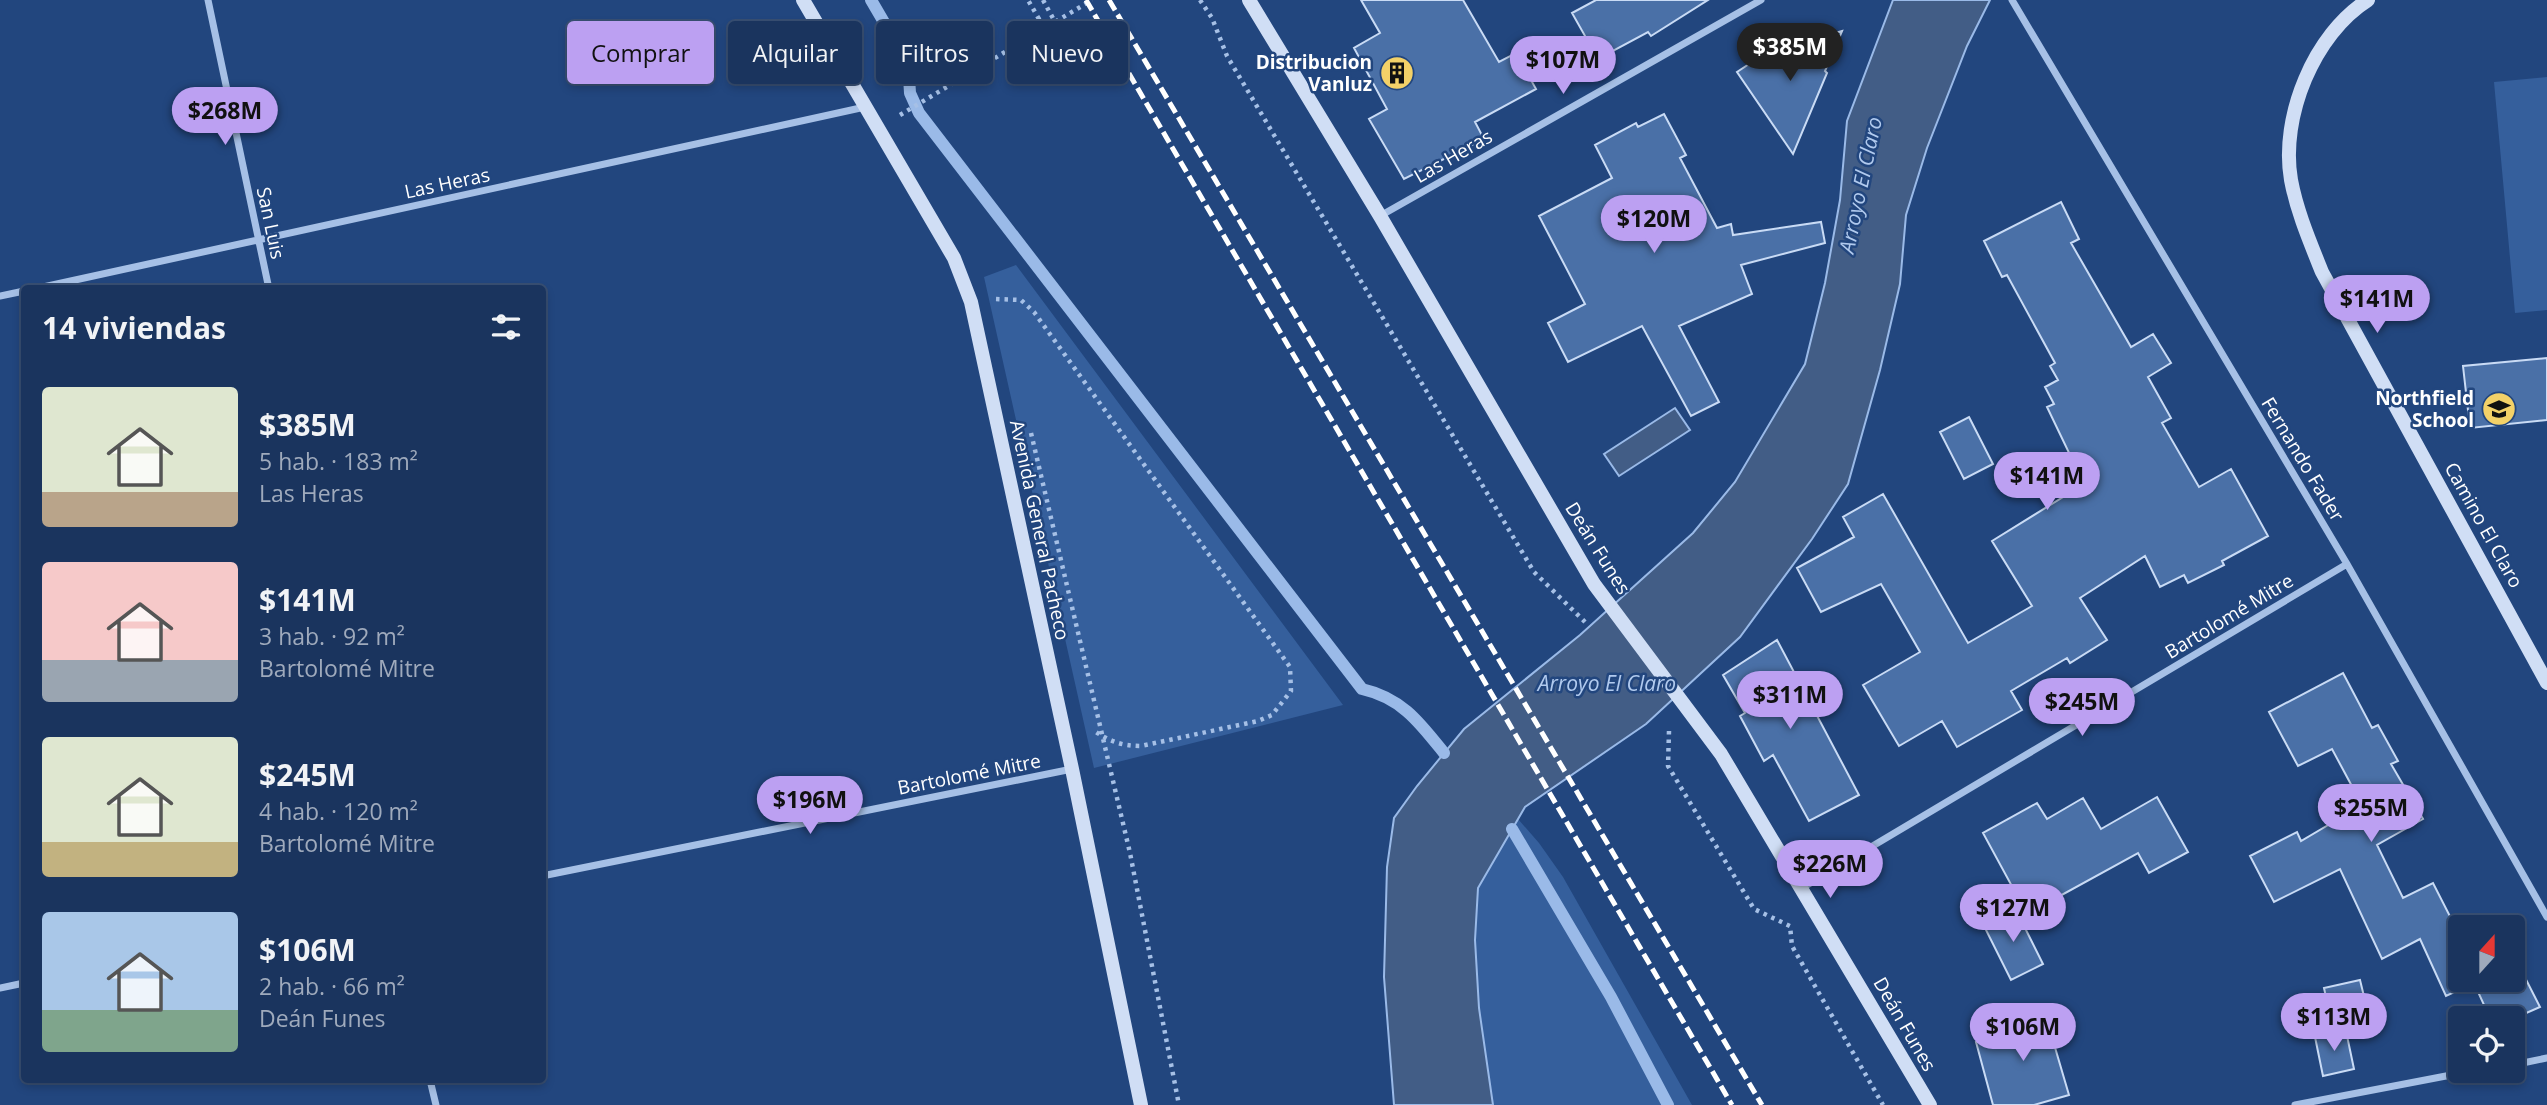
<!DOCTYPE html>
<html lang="es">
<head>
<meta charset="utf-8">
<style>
  :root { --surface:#1a345e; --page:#273f67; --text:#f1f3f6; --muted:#9faabc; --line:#384f73; --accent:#bca0f2 }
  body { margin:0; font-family:"Open Sans",sans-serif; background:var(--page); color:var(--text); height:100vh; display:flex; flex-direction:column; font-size:26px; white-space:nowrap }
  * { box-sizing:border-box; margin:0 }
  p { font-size:23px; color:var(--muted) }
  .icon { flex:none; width:38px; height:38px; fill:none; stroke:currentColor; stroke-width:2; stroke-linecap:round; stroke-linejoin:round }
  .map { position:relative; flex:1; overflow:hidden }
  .panel { position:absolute; left:21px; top:285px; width:525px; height:798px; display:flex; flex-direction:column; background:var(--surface); border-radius:7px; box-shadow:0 4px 10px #0003,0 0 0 2px var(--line) }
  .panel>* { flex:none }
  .guide { position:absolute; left:567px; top:21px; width:665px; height:63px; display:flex; gap:14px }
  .needle { width:46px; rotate:21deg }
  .fabs { position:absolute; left:2448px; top:915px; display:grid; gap:14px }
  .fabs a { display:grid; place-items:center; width:77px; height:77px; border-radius:7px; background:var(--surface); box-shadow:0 4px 10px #0003,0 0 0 2px var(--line); font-size:35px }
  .price { position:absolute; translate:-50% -60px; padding:0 16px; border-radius:24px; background:var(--accent); color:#111; font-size:23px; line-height:46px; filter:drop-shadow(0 2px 4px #0008) }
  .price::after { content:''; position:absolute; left:50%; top:42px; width:21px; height:16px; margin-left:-10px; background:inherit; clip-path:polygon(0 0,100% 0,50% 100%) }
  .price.selected { background:#222; color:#fff }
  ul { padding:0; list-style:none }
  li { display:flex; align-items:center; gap:21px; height:175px; padding:0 21px }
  li span { display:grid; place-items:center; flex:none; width:196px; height:140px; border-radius:7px; color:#555 }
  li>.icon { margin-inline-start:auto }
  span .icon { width:84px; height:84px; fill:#fffc; stroke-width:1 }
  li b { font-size:30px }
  h2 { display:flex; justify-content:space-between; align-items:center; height:84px; padding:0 21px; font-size:30px }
  .pill { padding:0 24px; border-radius:7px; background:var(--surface); box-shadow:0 4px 10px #0003,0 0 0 2px var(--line); font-size:24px; line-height:63px }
  .pill.selected { background:var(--accent); color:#111 }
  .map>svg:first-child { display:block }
  .green { fill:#355f9c }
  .water { fill:#425d86; stroke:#9abae8; stroke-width:2 }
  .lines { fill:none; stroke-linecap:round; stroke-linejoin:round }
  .stream { stroke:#9abae8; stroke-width:12 }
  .building { fill:#4a70a7; stroke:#c9dbf5; stroke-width:2 }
  .path { stroke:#a6c0e6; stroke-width:4.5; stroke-dasharray:3.5 5; stroke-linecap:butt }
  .street { stroke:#a6c0e6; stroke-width:7 }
  .secondary { stroke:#d0def5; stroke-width:14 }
  .rail { stroke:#fff; stroke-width:5; stroke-dasharray:12 5; stroke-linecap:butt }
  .labels { text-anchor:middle; stroke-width:5; stroke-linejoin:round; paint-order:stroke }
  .poi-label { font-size:19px; font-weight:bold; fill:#fff; stroke:#22467e; text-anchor:end }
  .street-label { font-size:19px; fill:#fff; stroke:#22467e }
  .water-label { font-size:21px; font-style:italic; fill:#b1caee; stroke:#22467e }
</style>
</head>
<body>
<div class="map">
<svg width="2547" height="1105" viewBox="0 0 2547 1105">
  <rect width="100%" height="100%" fill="#22467e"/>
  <!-- green -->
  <path class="green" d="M 2547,77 L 2547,310 L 2515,313 L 2494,82 Z
    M 1016,265 L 1343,705 L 1094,768 L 984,277 Z
    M 1518,819 L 1539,843 L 1563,877 L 1692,1105 L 1493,1105 L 1479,1008 L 1475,940 L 1478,888 Z"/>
  <!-- water -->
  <path class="water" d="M 1893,0 L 1990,0 L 1967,46 L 1927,148 L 1906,215 L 1900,284 L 1880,370 L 1848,484 L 1812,539 L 1740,637 L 1646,724 L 1525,807 L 1478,888 L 1475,940 L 1479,1008 L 1493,1105 L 1394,1105 L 1384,977 L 1387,867 L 1394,818 L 1417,786 L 1464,729 L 1580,635 L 1693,533 L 1735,482 L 1805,364 L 1825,283 L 1840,200 L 1847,121 Z
    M 1675,408 L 1690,430 L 1619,476 L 1604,454 Z"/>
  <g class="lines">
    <!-- stream -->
    <path class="stream" d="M 871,0 L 902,53 L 909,77 L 910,93 L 919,113 L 1362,689 C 1402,698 1420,723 1444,753
      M 1512,829 L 1611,997 L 1668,1105"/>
  </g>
  <!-- building -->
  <path class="building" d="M 1361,0 L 1463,0 L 1499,62 L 1516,53 L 1536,89 L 1475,122 L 1484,139 L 1404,179 L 1369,119 L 1387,109 L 1354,48 L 1380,33 Z
    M 1596,0 L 1708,0 L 1651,36 L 1648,32 L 1598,59 L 1572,13 Z
    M 1842,31 L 1825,71 L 1827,73 L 1793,154 L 1737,72 L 1769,51 Z
    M 1664,114 L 1686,155 L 1680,158 L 1717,228 L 1731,224 L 1733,235 L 1821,222 L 1825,243 L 1741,265 L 1752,294 L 1679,326 L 1719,402 L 1691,416 L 1642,326 L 1568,362 L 1548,323 L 1585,304 L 1539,216 L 1612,178 L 1595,145 L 1636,123 L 1638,127 Z
    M 2061,202 L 2079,239 L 2071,243 L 2131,347 L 2153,334 L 2171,363 L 2148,377 L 2171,418 L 2162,423 L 2199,487 L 2231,469 L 2268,536 L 2222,561 L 2224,565 L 2188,583 L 2184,575 L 2160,587 L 2145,556 L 2080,598 L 2107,640 L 2070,663 L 2067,658 L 2011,691 L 2022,710 L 1957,747 L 1942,721 L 1899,746 L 1863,685 L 1920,652 L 1881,584 L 1821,612 L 1797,568 L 1854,537 L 1843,517 L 1883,494 L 1968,643 L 2032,606 L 1992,541 L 2084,484 L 2047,407 L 2054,404 L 2045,387 L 2058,380 L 2050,366 L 2055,363 L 2007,275 L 2002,277 L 1984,241 Z
    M 2547,358 L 2547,420 L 2470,428 L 2463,366 Z
    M 1969,417 L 1993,464 L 1964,479 L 1940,432 Z
    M 1777,640 L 1859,795 L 1809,821 L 1773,755 L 1764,761 L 1740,716 L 1745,713 L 1723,675 Z
    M 2343,673 L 2372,728 L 2378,725 L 2398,761 L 2391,764 L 2423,819 L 2377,845 L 2403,898 L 2433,883 L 2460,936 L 2460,980 L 2513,980 L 2513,954 L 2540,1007 L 2515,1018 L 2490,1018 L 2474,983 L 2446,996 L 2420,939 L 2382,959 L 2340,869 L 2274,902 L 2250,856 L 2297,832 L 2301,841 L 2362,805 L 2332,749 L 2298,766 L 2269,712 Z
    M 2157,797 L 2188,852 L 2149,873 L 2138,853 L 2027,914 L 1983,833 L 2037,803 L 2047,819 L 2083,798 L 2101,829 Z
    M 2015,908 L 2043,964 L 2011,980 L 1983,924 Z
    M 2360,980 L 2370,1021 L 2333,1029 L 2324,988 Z
    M 2044,1010 L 2069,1095 L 2034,1105 L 1993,1105 L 1976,1042 L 2006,1033 L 2002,1022 Z
    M 2346,1031 L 2354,1069 L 2323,1076 L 2315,1037 Z"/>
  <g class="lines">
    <!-- path -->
    <path class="path" d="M 1043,0 L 1055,22 L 1092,0
      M 1200,0 L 1212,18 L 1227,56 L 1534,572 L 1585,622
      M 1018,44 L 1012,34 L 1039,19 L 1028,0
      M 900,115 L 1030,37
      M 996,299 L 1021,300 L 1034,312 L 1290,667 L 1291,691 L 1272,715 L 1258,721 L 1141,746 C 1121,746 1109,741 1093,730
      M 1031,433 L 1130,853 L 1179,1105
      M 1669,731 L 1668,766 L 1754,909 L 1790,926 L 1792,946 L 1883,1105"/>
    <!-- street -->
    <path class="street" d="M 208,0 L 269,289
      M 2012,0 L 2347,564 L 2547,917
      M 1380,216 L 1761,0
      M 34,289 L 865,107
      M 0,296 L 24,291
      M 542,876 L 1072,769
      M 1802,888 L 2347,564
      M 0,988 L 24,983
      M 2513,1065 L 2547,1058
      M 430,1080 L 436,1105
      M 2295,1105 L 2472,1071"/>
    <!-- secondary -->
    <path class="secondary" d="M 803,0 L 954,258 L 971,302 L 1072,769 L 1141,1105
      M 1249,0 L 1380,216 L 1594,584 L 1721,754 L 1930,1105
      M 2368,0 C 2314,34 2280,117 2291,180 C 2297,212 2310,242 2322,272 L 2547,683"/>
    <!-- rail -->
    <path class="rail" d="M 1086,0 L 1732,1105
      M 1109,0 L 1762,1105"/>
  </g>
  <!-- icons -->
  <defs>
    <g id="building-disc" transform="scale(1.75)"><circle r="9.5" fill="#f3d168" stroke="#22467e"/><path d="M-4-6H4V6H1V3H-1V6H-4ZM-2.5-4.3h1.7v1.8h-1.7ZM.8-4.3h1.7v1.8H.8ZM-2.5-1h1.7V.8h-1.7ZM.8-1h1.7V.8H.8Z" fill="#111"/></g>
    <g id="school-disc" transform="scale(1.75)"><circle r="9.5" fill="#f3d168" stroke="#22467e"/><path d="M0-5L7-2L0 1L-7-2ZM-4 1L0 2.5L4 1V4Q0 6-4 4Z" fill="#111"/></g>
  </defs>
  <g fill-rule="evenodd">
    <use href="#building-disc" x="1397" y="73"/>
    <use href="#school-disc" x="2499" y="409"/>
  </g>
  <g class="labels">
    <!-- poi labels -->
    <g class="poi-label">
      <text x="1372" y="69">Distribucion<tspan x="1372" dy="22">Vanluz</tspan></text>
      <text x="2474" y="405">Northfield<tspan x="2474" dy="22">School</tspan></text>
    </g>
    <!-- street labels -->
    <g class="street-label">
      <text transform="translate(1453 156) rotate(-30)" y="7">Las Heras</text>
      <text transform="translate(447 183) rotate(-12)" y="7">Las Heras</text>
      <text transform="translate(271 223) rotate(78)" y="7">San Luis</text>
      <text transform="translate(2303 459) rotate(59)" y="7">Fernando Fader</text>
      <text transform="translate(2484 525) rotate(61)" y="7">Camino El Claro</text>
      <text transform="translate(1040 530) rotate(78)" y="7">Avenida General Pacheco</text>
      <text transform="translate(1598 548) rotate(58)" y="7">Deán Funes</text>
      <text transform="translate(2229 616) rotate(-31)" y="7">Bartolomé Mitre</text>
      <text transform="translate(969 774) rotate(-11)" y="7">Bartolomé Mitre</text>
      <text transform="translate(1905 1024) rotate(60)" y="7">Deán Funes</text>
    </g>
    <!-- water labels -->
    <g class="water-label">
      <text transform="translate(1861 185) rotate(-78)" y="7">Arroyo El Claro</text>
      <text x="1607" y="691">Arroyo El Claro</text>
    </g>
  </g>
</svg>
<div class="fabs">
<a><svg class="needle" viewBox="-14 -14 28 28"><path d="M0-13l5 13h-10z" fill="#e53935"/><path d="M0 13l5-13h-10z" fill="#9faabc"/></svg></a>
<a><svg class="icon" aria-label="locate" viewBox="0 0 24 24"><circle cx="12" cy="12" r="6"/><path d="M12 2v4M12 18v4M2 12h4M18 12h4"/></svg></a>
</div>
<b class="price selected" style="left:1790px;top:83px">$385M</b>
<b class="price" style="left:1563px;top:96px">$107M</b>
<b class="price" style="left:225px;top:147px">$268M</b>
<b class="price" style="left:1654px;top:255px">$120M</b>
<b class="price" style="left:2377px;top:335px">$141M</b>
<b class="price" style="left:2047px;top:512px">$141M</b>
<b class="price" style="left:1790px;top:731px">$311M</b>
<b class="price" style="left:2082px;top:738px">$245M</b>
<b class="price" style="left:810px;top:836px">$196M</b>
<b class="price" style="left:2371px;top:844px">$255M</b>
<b class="price" style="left:1830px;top:900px">$226M</b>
<b class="price" style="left:2013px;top:944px">$127M</b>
<b class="price" style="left:2334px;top:1053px">$113M</b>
<b class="price" style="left:2023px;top:1063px">$106M</b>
<div class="guide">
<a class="pill selected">Comprar</a>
<a class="pill">Alquilar</a>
<a class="pill">Filtros</a>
<a class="pill">Nuevo</a>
</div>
<section class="panel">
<h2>14 viviendas<svg class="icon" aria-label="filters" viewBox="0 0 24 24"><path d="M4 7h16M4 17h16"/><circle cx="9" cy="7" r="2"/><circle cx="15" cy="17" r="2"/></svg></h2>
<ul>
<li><span style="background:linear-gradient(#dfe7d0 75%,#b9a48a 0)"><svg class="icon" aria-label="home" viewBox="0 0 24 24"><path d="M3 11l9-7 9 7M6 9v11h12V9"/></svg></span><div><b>$385M</b><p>5 hab. · 183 m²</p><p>Las Heras</p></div></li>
<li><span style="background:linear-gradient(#f6c9c9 70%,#9aa5b1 0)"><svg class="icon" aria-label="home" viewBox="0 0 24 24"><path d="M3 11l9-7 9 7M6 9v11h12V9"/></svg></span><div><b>$141M</b><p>3 hab. · 92 m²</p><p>Bartolomé Mitre</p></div></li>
<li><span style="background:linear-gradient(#dfe7d0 75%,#c2b280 0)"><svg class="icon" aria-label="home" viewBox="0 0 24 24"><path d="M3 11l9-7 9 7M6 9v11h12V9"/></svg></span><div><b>$245M</b><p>4 hab. · 120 m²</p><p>Bartolomé Mitre</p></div></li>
<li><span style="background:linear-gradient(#a9c7e8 70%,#7fa58c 0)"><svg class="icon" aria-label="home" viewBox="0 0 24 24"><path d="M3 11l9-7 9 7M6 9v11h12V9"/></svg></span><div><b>$106M</b><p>2 hab. · 66 m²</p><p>Deán Funes</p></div></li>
</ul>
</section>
</div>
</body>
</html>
